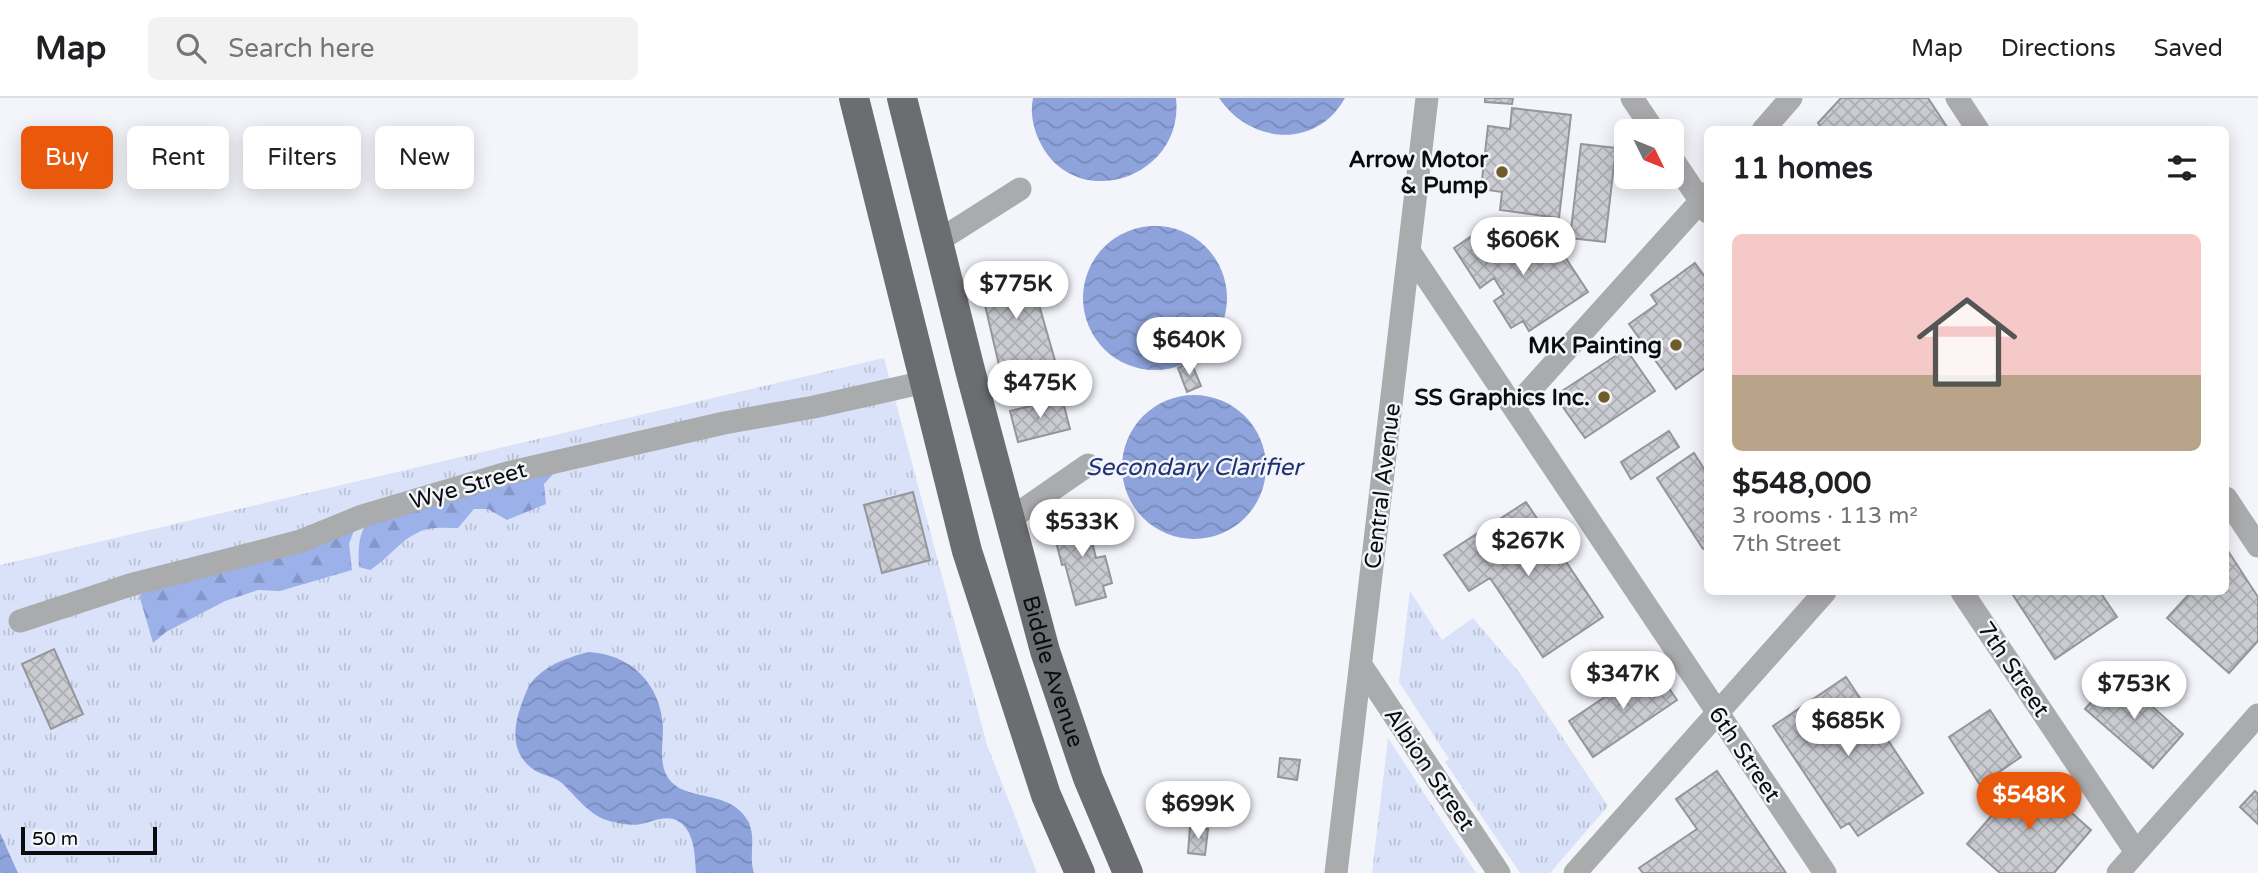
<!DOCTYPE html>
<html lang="en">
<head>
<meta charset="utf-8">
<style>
  :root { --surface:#fff; --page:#f2f2f2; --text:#202124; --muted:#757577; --line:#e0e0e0; --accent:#ea580c }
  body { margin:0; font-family:"Varela Round",sans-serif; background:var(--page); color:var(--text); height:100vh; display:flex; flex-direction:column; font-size:26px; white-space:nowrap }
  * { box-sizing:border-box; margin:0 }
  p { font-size:23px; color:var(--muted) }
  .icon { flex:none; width:38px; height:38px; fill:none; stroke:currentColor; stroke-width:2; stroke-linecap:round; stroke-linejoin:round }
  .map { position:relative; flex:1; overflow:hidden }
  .details { position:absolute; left:1704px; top:28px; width:525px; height:469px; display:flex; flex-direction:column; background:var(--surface); border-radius:10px; box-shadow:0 4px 18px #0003 }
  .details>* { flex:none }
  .guide { position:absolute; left:21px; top:28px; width:665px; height:63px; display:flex; gap:14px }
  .needle { width:46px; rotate:133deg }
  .buttons { position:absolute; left:1614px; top:21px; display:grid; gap:14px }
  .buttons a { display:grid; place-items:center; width:70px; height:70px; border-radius:10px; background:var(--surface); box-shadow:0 4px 18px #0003; font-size:35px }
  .scale { position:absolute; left:21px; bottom:18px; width:136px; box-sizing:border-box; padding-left:7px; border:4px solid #0b0c0e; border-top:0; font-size:19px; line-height:24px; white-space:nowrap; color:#0b0c0e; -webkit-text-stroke:5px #f3f5fb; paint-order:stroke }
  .price { position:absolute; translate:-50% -60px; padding:0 16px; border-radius:24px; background:#fff; color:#222; font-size:23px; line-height:46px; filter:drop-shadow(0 2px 4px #0008) }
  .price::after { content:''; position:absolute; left:50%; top:42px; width:21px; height:16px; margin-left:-10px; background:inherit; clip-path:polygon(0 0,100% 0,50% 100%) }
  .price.selected { background:var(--accent); color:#fff }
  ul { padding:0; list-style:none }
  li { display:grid; align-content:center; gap:14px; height:371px; padding:0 28px }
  li span { display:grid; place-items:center; height:217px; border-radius:10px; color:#555 }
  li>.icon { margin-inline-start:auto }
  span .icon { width:126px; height:126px; fill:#fffc; stroke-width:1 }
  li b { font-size:30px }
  h2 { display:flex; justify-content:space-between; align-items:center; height:84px; padding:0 28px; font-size:30px }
  .chip { padding:0 24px; border-radius:10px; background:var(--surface); box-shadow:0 4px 18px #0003; font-size:24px; line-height:63px }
  .chip.selected { background:var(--accent); color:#fff }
  header { display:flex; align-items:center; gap:42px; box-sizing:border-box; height:98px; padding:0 35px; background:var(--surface); border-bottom:2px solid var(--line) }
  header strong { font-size:33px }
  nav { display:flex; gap:38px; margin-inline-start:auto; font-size:24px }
  .search { width:490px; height:63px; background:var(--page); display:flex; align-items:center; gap:18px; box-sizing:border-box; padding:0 24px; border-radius:10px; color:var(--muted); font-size:26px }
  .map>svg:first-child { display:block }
  .grass { fill:url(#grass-tufts) }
  .forest { fill:url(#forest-firs) }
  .water { fill:url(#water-waves) }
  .building { fill:url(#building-cross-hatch); stroke:#94969b; stroke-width:2 }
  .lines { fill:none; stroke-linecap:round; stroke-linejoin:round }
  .minor { stroke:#aaabad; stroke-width:23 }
  .major { stroke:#6b6d71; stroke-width:30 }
  .poi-dot { fill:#6f5c2a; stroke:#f3f5fb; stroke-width:2.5 }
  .labels { text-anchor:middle; stroke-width:5; stroke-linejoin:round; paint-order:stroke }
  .poi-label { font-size:23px; font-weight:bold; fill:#0b0c0e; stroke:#f3f5fb; text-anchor:end }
  .street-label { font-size:23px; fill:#0b0c0e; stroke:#f3f5fb }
  .water-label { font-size:24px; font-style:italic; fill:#213274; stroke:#f3f5fb }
</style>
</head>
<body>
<header>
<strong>Map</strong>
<div class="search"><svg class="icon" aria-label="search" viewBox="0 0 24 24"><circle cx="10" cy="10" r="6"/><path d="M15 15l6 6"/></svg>Search here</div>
<nav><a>Map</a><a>Directions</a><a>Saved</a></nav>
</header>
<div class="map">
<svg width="2258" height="775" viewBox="0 0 2258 775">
  <defs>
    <pattern id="grass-tufts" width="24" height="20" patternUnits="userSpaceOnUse" patternTransform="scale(1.75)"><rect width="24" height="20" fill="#d9e2f9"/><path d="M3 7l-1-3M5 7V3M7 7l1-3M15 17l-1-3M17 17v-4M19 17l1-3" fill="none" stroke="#b9c1d4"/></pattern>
    <pattern id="forest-firs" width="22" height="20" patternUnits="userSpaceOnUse" patternTransform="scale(1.75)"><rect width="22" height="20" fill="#9cb1ea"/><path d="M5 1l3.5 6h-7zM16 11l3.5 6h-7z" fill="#8597c8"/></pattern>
    <pattern id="water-waves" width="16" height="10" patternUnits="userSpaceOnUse" patternTransform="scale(1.75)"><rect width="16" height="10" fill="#8ea3db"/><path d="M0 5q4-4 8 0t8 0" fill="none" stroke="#798bbb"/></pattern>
    <pattern id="building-cross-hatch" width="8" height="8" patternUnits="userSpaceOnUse" patternTransform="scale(1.75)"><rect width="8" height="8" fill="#caccd2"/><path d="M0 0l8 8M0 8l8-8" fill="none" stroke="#acaeb3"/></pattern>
  </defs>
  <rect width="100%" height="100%" fill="#f3f5fb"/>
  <!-- grass -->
  <path class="grass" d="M 884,260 L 987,647 L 1037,775 L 18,775 L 0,735 L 0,467 Z
    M 1410,493 L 1442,542 L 1473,520 L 1519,574 L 1608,708 L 1550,775 L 1520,775 L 1445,664 L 1449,661 L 1399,584 Z
    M 1388,640 L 1476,775 L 1372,775 Z"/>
  <!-- forest -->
  <path class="forest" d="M 554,375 L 544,386 L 546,406 L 507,422 L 488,411 L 474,411 L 458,430 C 446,430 430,428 419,434 C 400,442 388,461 370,472 L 359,469 C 358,451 358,432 372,419 Z
    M 357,424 L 349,446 L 352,472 L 280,493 L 258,492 L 225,503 L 166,534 L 153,545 L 140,500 L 142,491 Z"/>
  <!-- water -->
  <path class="water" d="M 1033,0 L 1176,0 C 1185,81 1073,117 1039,42 C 1033,29 1030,14 1033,0 Z
    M 1219,0 L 1345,0 C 1316,52 1250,46 1219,0 Z
    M1083 200a72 72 0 1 1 144 0a72 72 0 1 1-144 0Z
    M1122 369a72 72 0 1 1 144 0a72 72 0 1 1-144 0Z
    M 588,554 C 631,556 661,586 663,630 C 663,644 659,665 667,678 C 683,706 729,689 748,723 C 757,741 748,757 754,775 L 696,775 C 695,760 695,736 681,725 C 669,715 654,723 641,726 C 633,728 621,726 614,724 C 593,721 578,701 564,687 C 556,679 545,678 536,673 C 505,654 515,620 527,592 C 537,570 566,560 588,554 Z
    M 0,735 L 18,775 L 0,775 Z"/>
  <!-- building -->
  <path class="building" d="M 1485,0 L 1513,0 L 1512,6 L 1485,4 Z
    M 1841,0 L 1928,0 L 1949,32 L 1822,32 L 1818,25 Z
    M 1512,10 L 1571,17 L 1559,120 L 1500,112 L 1502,94 L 1481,91 L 1488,28 L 1510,31 Z
    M 1581,46 L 1616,50 L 1605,144 L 1570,140 Z
    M 1485,129 L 1499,150 L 1517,138 L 1528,155 L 1552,139 L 1588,194 L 1529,233 L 1523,223 L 1511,230 L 1494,203 L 1504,196 L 1494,180 L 1480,190 L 1454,150 Z
    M 1027,165 L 1056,266 L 1002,280 L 978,177 Z
    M 1695,165 L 1708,183 L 1708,268 L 1676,291 L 1629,226 L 1657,206 L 1651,197 Z
    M 1626,251 L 1655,293 L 1585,340 L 1560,305 L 1562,293 Z
    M 1191,264 L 1201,288 L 1187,294 L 1178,270 Z
    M 1062,300 L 1070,331 L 1018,344 L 1010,313 Z
    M 1669,333 L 1679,349 L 1631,381 L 1621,364 Z
    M 1694,355 L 1708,377 L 1708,448 L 1703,451 L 1657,380 Z
    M 913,394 L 930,462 L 882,475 L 864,407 Z
    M 1526,404 L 1603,519 L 1543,559 L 1490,480 L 1469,493 L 1444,457 Z
    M 1083,411 L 1088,430 L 1091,430 L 1094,439 L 1091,440 L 1096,460 L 1105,458 L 1112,485 L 1103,488 L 1106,499 L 1076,507 L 1065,466 L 1062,467 L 1052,428 L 1065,425 L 1064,420 Z
    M 2228,453 L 2258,499 L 2258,543 L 2229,575 L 2167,520 L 2191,494 L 2226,494 L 2226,455 Z
    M 2011,494 L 2100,494 L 2117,519 L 2055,561 Z
    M 54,551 L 83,616 L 51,631 L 22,566 Z
    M 1653,567 L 1677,602 L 1593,659 L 1569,623 Z
    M 2116,576 L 2183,636 L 2153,670 L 2085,611 Z
    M 1846,579 L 1923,695 L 1858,738 L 1849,725 L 1841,730 L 1773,628 Z
    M 1990,612 L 2021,659 L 1980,687 L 1949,639 Z
    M 1280,660 L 1300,662 L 1297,682 L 1278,679 Z
    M 1717,673 L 1786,775 L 1643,775 L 1639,770 L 1697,731 L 1676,701 Z
    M 2028,676 L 2091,732 L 2054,775 L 2000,775 L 1967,746 Z
    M 2255,693 L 2258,696 L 2258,726 L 2240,709 Z
    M 1190,729 L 1208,731 L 1205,757 L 1188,755 Z"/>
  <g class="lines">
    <!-- minor -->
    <path class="minor" d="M 1632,0 L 1654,33
      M 1957,0 L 1978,32
      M 1763,32 L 1791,0
      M 1671,59 L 1708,114
      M 938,143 L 1020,91
      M 1409,153 L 1825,775
      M 1514,310 L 1708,95
      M 2226,400 L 2258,448
      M 1010,421 L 1088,367
      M 1962,494 L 2136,754
      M 20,523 L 130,487 L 301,443 L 362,418 L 507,375 L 724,325 L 814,309 L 925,284
      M 1361,567 L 1499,775
      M 1336,775 L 1427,0
      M 1575,775 L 1825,494
      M 2118,775 L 2258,617"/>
    <!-- major -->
    <g class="major">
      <path d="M 854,0 L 967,453 L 1046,697 L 1080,775"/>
      <path id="s1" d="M 902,0 L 970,272 L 1045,553 L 1088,680 L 1128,775"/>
    </g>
  </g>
  <!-- markers -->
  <g class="poi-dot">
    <circle cx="1502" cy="74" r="7"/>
    <circle cx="1676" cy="247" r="7"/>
    <circle cx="1604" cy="299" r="7"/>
  </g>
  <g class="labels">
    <!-- poi labels -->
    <g class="poi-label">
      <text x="1488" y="69">Arrow Motor<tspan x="1488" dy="26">&amp; Pump</tspan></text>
      <text x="1662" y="255">MK Painting</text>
      <text x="1590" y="307">SS Graphics Inc.</text>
    </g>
    <!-- street labels -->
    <g class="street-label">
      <text transform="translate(468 387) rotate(-16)" y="8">Wye Street</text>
      <text transform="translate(1382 388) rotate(-83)" y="8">Central Avenue</text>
      <text transform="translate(2014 571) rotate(56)" y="8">7th Street</text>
      <text dy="8" stroke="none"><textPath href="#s1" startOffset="593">Biddle Avenue</textPath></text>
      <text transform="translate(1745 656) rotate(56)" y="8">6th Street</text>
      <text transform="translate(1430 671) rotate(56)" y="8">Albion Street</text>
    </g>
    <!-- water labels -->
    <g class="water-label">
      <text x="1194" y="377">Secondary Clarifier</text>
    </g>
  </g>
</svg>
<div class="buttons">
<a><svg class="needle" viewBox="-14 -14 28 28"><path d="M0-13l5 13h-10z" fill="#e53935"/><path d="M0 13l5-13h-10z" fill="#757577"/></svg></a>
</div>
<div class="scale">50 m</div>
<b class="price" style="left:1523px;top:179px">$606K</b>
<b class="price" style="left:1016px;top:223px">$775K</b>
<b class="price" style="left:1189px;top:279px">$640K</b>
<b class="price" style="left:1040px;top:322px">$475K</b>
<b class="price" style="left:1082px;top:461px">$533K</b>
<b class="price" style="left:1528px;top:480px">$267K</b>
<b class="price" style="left:1623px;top:613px">$347K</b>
<b class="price" style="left:2134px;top:623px">$753K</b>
<b class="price" style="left:1848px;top:660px">$685K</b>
<b class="price selected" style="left:2029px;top:734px">$548K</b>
<b class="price" style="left:1198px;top:743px">$699K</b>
<div class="guide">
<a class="chip selected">Buy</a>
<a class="chip">Rent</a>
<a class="chip">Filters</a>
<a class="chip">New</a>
</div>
<section class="details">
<h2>11 homes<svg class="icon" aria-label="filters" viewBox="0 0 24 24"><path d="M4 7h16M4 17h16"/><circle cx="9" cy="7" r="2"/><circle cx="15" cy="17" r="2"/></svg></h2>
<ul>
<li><span style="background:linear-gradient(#f6c9c9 65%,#b9a48a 0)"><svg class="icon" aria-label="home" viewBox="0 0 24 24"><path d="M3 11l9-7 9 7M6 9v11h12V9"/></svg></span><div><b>$548,000</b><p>3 rooms · 113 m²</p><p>7th Street</p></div></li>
</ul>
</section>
</div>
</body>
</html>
